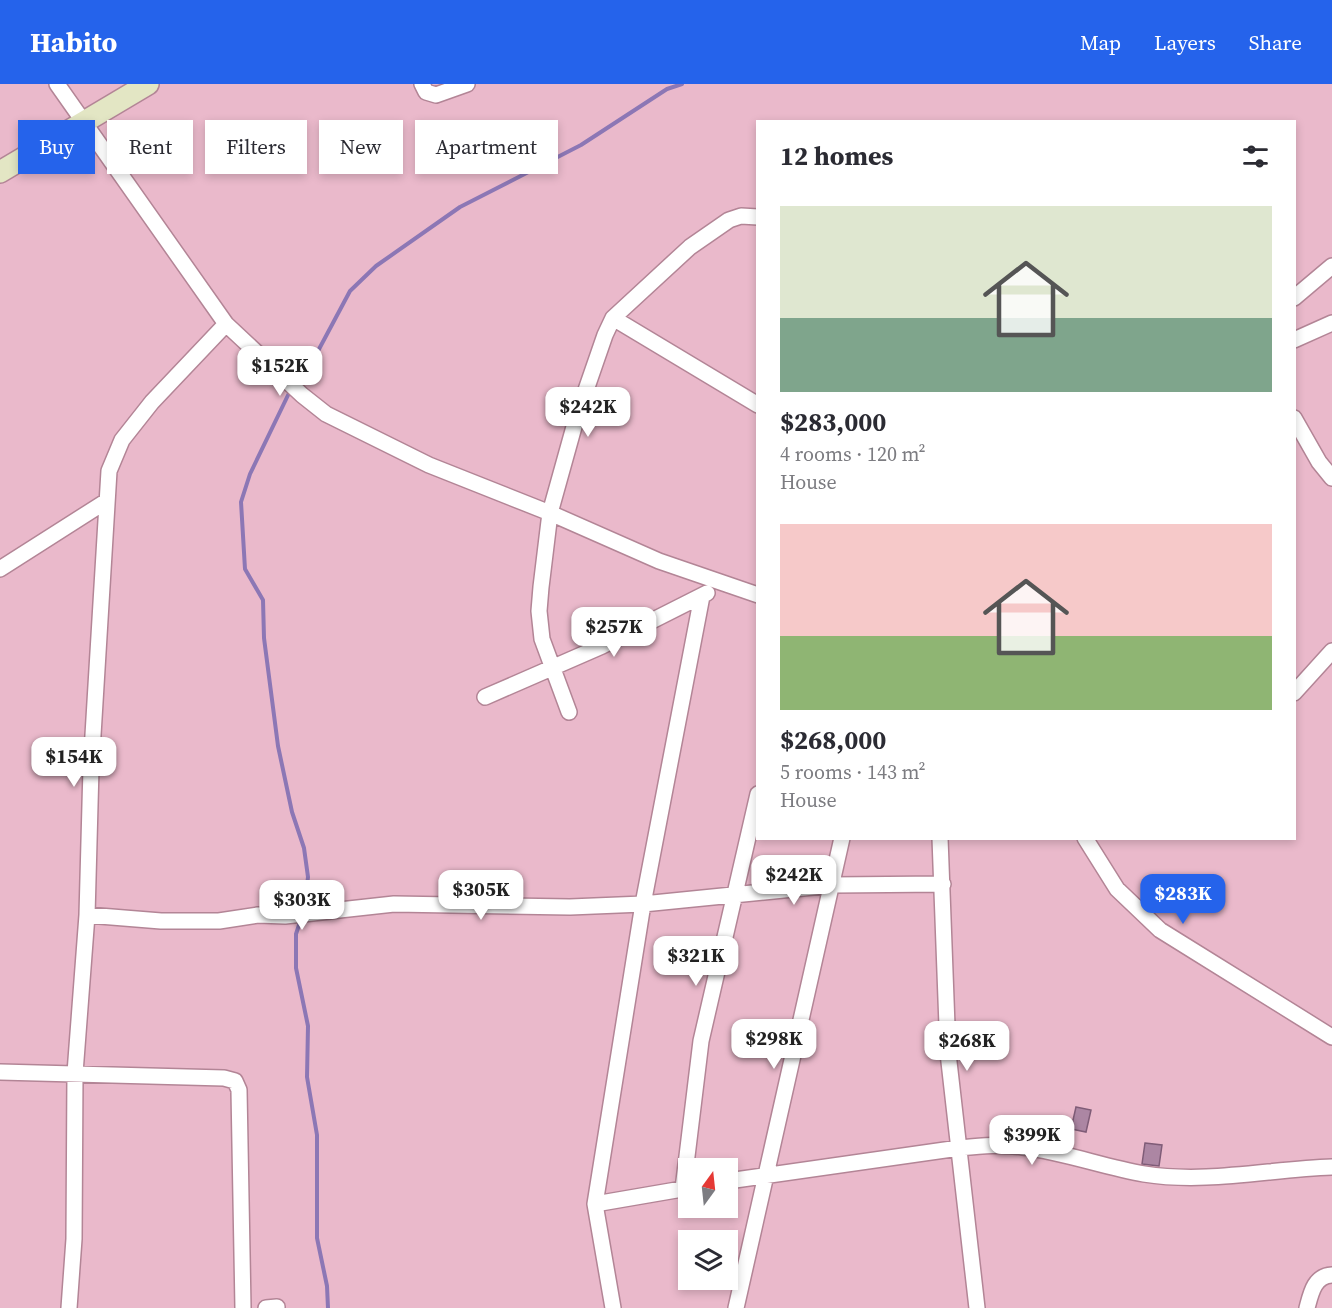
<!DOCTYPE html>
<html lang="en">
<head>
<meta charset="utf-8">
<style>
  :root { --surface:#fff; --page:#f7f7f7; --text:#2b2b33; --muted:#7c7c81; --accent:#2563eb }
  body { margin:0; font-family:"Source Serif 4",serif; background:var(--page); color:var(--text); height:100vh; display:flex; flex-direction:column; font-size:22px; white-space:nowrap }
  * { box-sizing:border-box; margin:0 }
  p { font-size:20px; color:var(--muted) }
  .icon { flex:none; width:33px; height:33px; fill:none; stroke:currentColor; stroke-width:2; stroke-linecap:round; stroke-linejoin:round }
  .map { position:relative; flex:1; overflow:hidden }
  .sheet { position:absolute; left:756px; top:36px; width:540px; height:720px; display:flex; flex-direction:column; background:var(--surface); border-radius:0px; box-shadow:0 3px 9px #0003 }
  .sheet>* { flex:none }
  .banner { position:absolute; left:18px; top:36px; width:570px; height:54px; display:flex; gap:12px }
  .needle { width:39px; rotate:15deg }
  .buttons { position:absolute; left:678px; top:1074px; display:grid; gap:12px }
  .buttons a { display:grid; place-items:center; width:60px; height:60px; border-radius:0px; background:var(--surface); box-shadow:0 3px 9px #0003; font-size:30px }
  .price { position:absolute; translate:-50% -51px; padding:0 14px; border-radius:12px; background:#fff; color:#222; font-size:20px; line-height:39px; filter:drop-shadow(0 2px 3px #0008) }
  .price::after { content:''; position:absolute; left:50%; top:36px; width:18px; height:14px; margin-left:-9px; background:inherit; clip-path:polygon(0 0,100% 0,50% 100%) }
  .price.on { background:var(--accent); color:#fff }
  ul { padding:0; list-style:none }
  li { display:grid; align-content:center; gap:12px; height:318px; padding:0 24px }
  li span { display:grid; place-items:center; height:186px; border-radius:0px; color:#555 }
  li>.icon { margin-inline-start:auto }
  span .icon { width:108px; height:108px; fill:#fffc; stroke-width:1 }
  li b { font-size:26px }
  h2 { display:flex; justify-content:space-between; align-items:center; height:72px; padding:0 24px; font-size:26px }
  .pill { padding:0 21px; border-radius:0px; background:var(--surface); box-shadow:0 3px 9px #0003; font-size:21px; line-height:54px }
  .pill.on { background:var(--accent); color:#fff }
  header { display:flex; align-items:center; gap:36px; box-sizing:border-box; height:84px; padding:0 30px; background:var(--accent); color:#fff }
  header strong { font-size:28px }
  nav { display:flex; gap:33px; margin-inline-start:auto; font-size:21px }
  .map>svg:first-child { display:block }
  .lines { fill:none; stroke-linecap:round; stroke-linejoin:round }
  .stream { stroke:#8c77b5; stroke-width:4 }
  .building { fill:#ac86a3; stroke:#7f5c77; stroke-width:1.5 }
  .street-casing { stroke:#b38596; stroke-width:18 }
  .secondary-casing { stroke:#b38596; stroke-width:24 }
  .street { stroke:#fff; stroke-width:15 }
  .secondary { stroke:#e3e6c4; stroke-width:21 }
</style>
</head>
<body>
<header>
<strong>Habito</strong>
<nav><a>Map</a><a>Layers</a><a>Share</a></nav>
</header>
<div class="map">
<svg width="1332" height="1224" viewBox="0 0 1332 1224">
  <rect width="100%" height="100%" fill="#eab9cb"/>
  <g class="lines">
    <!-- stream -->
    <path class="stream" d="M 295,299 L 318,267 L 350,207 L 376,182 L 460,123 L 581,61 L 667,5 L 682,0
      M 291,305 L 250,390 L 241,418 L 245,485 L 263,516 L 264,554 L 278,662 L 292,728 L 304,764 L 308,793 L 304,825
      M 301,835 L 296,850 L 296,884 L 308,942 L 307,993 L 317,1051 L 317,1154 L 327,1202 L 328,1224"/>
  </g>
  <!-- building -->
  <path class="building" d="M 1076,1023 L 1091,1026 L 1086,1048 L 1071,1045 Z
    M 1145,1059 L 1162,1061 L 1159,1082 L 1142,1080 Z"/>
  <g class="lines">
    <!-- street casing -->
    <g class="street-casing">
      <path id="street" d="M 57,0 L 226,240 L 302,311 L 326,330 L 429,381 L 550,429 L 659,477 L 758,511
        M 422,0 L 426,8 L 436,11 L 467,0
        M 1294,214 L 1332,182
        M 613,234 L 758,321
        M 1294,256 L 1332,239
        M 1294,334 L 1319,378 L 1332,394
        M 0,485 L 105,418
        M 1294,609 L 1332,567
        M 485,613 L 602,562 L 707,509
        M 569,628 L 542,555 L 539,527 L 541,503 L 550,429 L 577,332 L 605,251 L 613,234 L 690,163 L 729,136 L 741,132 L 758,133
        M 940,754 L 948,969 L 977,1224
        M 1085,754 L 1117,805 L 1160,846 L 1332,953
        M 87,831 L 161,837 L 219,837 L 258,831 L 285,832 L 394,820 L 570,823 L 643,820 L 833,801 L 943,800
        M 0,988 L 224,994 L 235,997 L 239,1006 L 243,1224
        M 728,1097 L 959,1064 C 981,1062 1002,1060 1023,1063 C 1064,1068 1104,1083 1144,1090 C 1207,1100 1270,1085 1332,1083
        M 683,1105 L 701,957 L 758,710
        M 595,1120 L 688,1104
        M 69,1224 L 74,1155 L 75,989 L 87,831 L 91,684 L 109,387 L 122,356 L 152,318 L 226,240
        M 266,1224 L 277,1223
        M 613,1224 L 595,1120 L 643,820 L 702,512
        M 736,1224 L 842,754
        M 1307,1224 C 1311,1209 1314,1192 1332,1191"/>
    </g>
    <!-- secondary casing -->
    <g class="secondary-casing">
      <path id="secondary" d="M 0,88 L 148,0"/>
    </g>
    <!-- street -->
    <use href="#street" class="street"/>
    <!-- secondary -->
    <use href="#secondary" class="secondary"/>
  </g>
</svg>
<div class="buttons">
<a><svg class="needle" viewBox="-14 -14 28 28"><path d="M0-13l5 13h-10z" fill="#e53935"/><path d="M0 13l5-13h-10z" fill="#7c7c81"/></svg></a>
<a><svg class="icon" aria-label="layers" viewBox="0 0 24 24"><path d="M12 4l9 5-9 5-9-5zM3 14l9 5 9-5"/></svg></a>
</div>
<b class="price" style="left:280px;top:313px">$152K</b>
<b class="price" style="left:588px;top:354px">$242K</b>
<b class="price" style="left:614px;top:574px">$257K</b>
<b class="price" style="left:74px;top:704px">$154K</b>
<b class="price" style="left:794px;top:822px">$242K</b>
<b class="price" style="left:481px;top:837px">$305K</b>
<b class="price on" style="left:1183px;top:841px">$283K</b>
<b class="price" style="left:302px;top:847px">$303K</b>
<b class="price" style="left:696px;top:903px">$321K</b>
<b class="price" style="left:774px;top:986px">$298K</b>
<b class="price" style="left:967px;top:988px">$268K</b>
<b class="price" style="left:1032px;top:1082px">$399K</b>
<div class="banner">
<a class="pill on">Buy</a>
<a class="pill">Rent</a>
<a class="pill">Filters</a>
<a class="pill">New</a>
<a class="pill">Apartment</a>
</div>
<section class="sheet">
<h2>12 homes<svg class="icon" aria-label="filters" viewBox="0 0 24 24"><path d="M4 7h16M4 17h16"/><circle cx="9" cy="7" r="2"/><circle cx="15" cy="17" r="2"/></svg></h2>
<ul>
<li><span style="background:linear-gradient(#dfe7d0 60%,#7fa58c 0)"><svg class="icon" aria-label="home" viewBox="0 0 24 24"><path d="M3 11l9-7 9 7M6 9v11h12V9"/></svg></span><div><b>$283,000</b><p>4 rooms · 120 m²</p><p>House</p></div></li>
<li><span style="background:linear-gradient(#f6c9c9 60%,#8fb573 0)"><svg class="icon" aria-label="home" viewBox="0 0 24 24"><path d="M3 11l9-7 9 7M6 9v11h12V9"/></svg></span><div><b>$268,000</b><p>5 rooms · 143 m²</p><p>House</p></div></li>
</ul>
</section>
</div>
</body>
</html>
